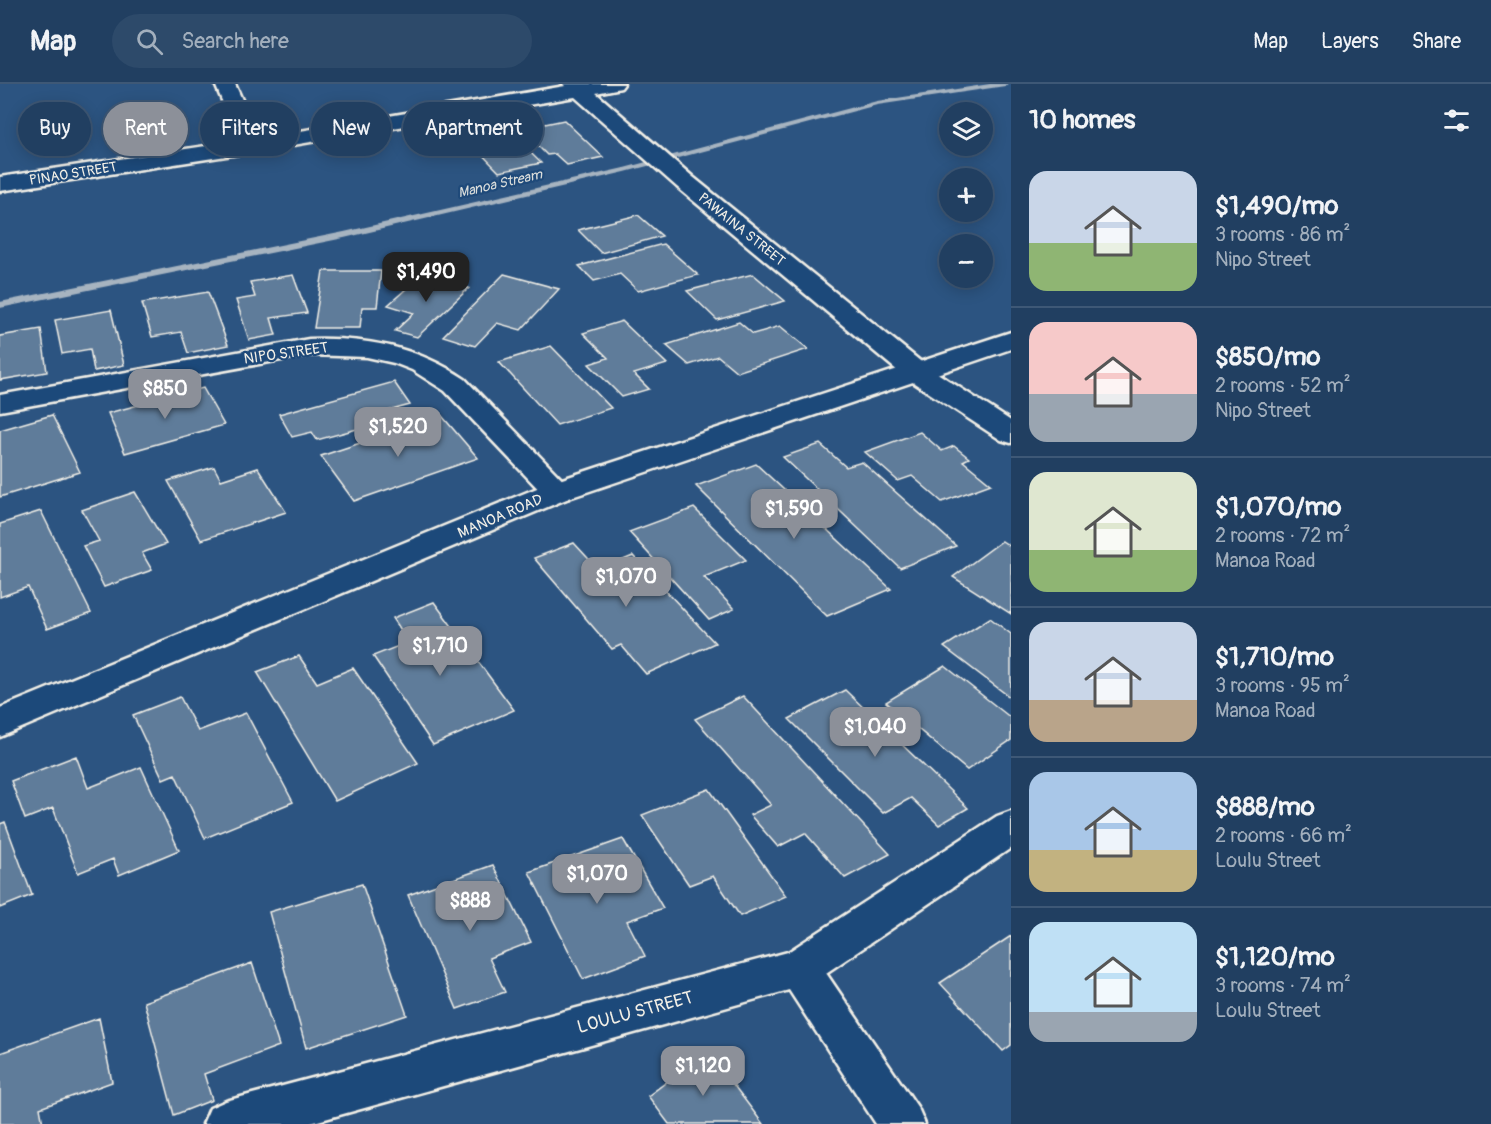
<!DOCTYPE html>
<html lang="en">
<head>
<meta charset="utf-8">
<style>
  :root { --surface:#213f61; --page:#2d4a6a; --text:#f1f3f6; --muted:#a2afbd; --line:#3e5876; --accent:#8c9099 }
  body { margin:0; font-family:Pangolin,sans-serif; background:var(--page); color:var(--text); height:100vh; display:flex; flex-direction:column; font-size:22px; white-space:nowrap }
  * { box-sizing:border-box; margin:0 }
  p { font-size:20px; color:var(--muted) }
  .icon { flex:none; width:33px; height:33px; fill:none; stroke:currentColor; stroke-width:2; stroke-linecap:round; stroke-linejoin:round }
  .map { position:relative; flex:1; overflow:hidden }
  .drawer { display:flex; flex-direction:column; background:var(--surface); width:480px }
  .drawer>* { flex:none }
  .banner { position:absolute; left:18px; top:18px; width:570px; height:54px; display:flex; gap:12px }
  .buttons { position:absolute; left:939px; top:18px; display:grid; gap:12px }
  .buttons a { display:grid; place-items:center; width:54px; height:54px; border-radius:50%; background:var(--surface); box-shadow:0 3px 15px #0003,0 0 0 2px var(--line); font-size:30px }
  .price { position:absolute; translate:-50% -51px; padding:0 14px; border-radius:12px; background:var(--accent); color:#fff; font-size:20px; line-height:39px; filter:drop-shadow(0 2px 3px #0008) }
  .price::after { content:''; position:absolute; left:50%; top:36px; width:18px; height:14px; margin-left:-9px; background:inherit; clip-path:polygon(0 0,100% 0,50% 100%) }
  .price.selected { background:#222; color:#fff }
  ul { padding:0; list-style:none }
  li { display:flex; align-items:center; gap:18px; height:150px; padding:0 18px }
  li+li { border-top:2px solid var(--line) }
  li span { display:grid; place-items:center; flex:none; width:168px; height:120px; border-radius:18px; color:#555 }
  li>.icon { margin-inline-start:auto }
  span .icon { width:72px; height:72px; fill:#fffc; stroke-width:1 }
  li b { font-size:26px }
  h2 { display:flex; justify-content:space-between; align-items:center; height:72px; padding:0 18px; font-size:26px }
  .tag { padding:0 21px; border-radius:27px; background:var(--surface); box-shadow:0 3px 15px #0003,0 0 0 2px var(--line); font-size:21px; line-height:54px }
  .tag.selected { background:var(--accent); color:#fff }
  header { display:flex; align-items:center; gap:36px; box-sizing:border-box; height:84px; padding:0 30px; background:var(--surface); border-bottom:2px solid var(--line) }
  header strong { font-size:28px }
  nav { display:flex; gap:33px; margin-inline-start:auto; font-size:21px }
  .search { width:420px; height:54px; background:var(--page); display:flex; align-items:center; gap:15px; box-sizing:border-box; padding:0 21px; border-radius:33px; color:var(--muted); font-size:22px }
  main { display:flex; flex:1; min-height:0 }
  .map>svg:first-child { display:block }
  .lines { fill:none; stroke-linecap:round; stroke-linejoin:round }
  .stream { fill:#a7b4c0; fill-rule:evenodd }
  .building { fill:#5e7b9a; stroke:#f4f1e8; stroke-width:1.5 }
  .minor-casing { stroke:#f4f1e8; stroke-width:5 }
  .tertiary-casing { stroke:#f4f1e8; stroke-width:5 }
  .minor { fill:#1f4a7a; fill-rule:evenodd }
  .tertiary { fill:#1f4a7a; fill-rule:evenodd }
  .labels { text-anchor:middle; stroke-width:4.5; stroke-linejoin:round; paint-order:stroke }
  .far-street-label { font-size:14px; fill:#f4f1e8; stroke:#1f4a7a }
  .far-water-label { font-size:14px; font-style:italic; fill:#dadddb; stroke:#1f4a7a }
  .street-label { font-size:15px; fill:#f4f1e8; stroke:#1f4a7a }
  .near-street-label { font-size:18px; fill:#f4f1e8; stroke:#1f4a7a }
</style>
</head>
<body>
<header>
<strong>Map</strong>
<div class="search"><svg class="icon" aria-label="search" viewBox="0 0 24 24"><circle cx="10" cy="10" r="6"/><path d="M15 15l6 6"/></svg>Search here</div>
<nav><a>Map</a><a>Layers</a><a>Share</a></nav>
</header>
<main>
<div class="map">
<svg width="1011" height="1040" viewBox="0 0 1011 1040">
  <rect width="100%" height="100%" fill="#2c5481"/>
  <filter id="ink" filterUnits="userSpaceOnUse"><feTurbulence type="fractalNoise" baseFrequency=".0167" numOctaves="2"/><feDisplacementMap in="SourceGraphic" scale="12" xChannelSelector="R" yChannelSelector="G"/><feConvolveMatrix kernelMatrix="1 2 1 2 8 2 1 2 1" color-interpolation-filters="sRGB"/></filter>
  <g filter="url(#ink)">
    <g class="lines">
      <!-- stream -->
      <path class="stream" d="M 990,0 L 1009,0 L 1005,2 L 877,21 L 625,88 L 344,154 L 0,224 L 0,218 L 344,148 L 624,84 L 877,17 Z"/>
    </g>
    <!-- building -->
    <path class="building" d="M 564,36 L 603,73 L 567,81 L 555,70 L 547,71 L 521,45 Z
      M 503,42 L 541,79 L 499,88 L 471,59 L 488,55 L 480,47 Z
      M 638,131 L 662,152 L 601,169 L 578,146 Z
      M 663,160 L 698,191 L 638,207 L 620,190 L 594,197 L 579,182 Z
      M 323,187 L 381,187 L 377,223 L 362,223 L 360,244 L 314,244 Z
      M 423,190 L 469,204 L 417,253 L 395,247 L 414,229 L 388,221 Z
      M 504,190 L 559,205 L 521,246 L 497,239 L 475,262 L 443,252 Z
      M 753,190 L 785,217 L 717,236 L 687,207 Z
      M 293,191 L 307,229 L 271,234 L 276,251 L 249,256 L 236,216 L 255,213 L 250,198 Z
      M 208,208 L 228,261 L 188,269 L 181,248 L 152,253 L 142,219 Z
      M 111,226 L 124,281 L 94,287 L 90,265 L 62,270 L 55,236 Z
      M 622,237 L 667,280 L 634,290 L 649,305 L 622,313 L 589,280 L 608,274 L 583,249 Z
      M 739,238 L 753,250 L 780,242 L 808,265 L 737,288 L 718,272 L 689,281 L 666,261 Z
      M 41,245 L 47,288 L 0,296 L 0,252 Z
      M 551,262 L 611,324 L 557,341 L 499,278 Z
      M 394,298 L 410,321 L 384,328 L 390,336 L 317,356 L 312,348 L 292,353 L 279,330 Z
      M 203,304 L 224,341 L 125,369 L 108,329 Z
      M 52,331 L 80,388 L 0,413 L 0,346 Z
      M 442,332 L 478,374 L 354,417 L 321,372 Z
      M 920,348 L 942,367 L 954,362 L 969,374 L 963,377 L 991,400 L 942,418 L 912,392 L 898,397 L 865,368 Z
      M 820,360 L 846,383 L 862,378 L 956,462 L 900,484 L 783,373 Z
      M 756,380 L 891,505 L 827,532 L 696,402 Z
      M 214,383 L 221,396 L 258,384 L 286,428 L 201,456 L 168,397 Z
      M 135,408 L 166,460 L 142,469 L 152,486 L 104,503 L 83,462 L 99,457 L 82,426 Z
      M 694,424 L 746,476 L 704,493 L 734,525 L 709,536 L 629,448 Z
      M 41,427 L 91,529 L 47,545 L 28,503 L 0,513 L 0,440 Z
      M 1002,457 L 1011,463 L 1011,530 L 953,493 Z
      M 574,459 L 599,486 L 633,472 L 715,559 L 646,590 L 621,561 L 612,565 L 534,474 Z
      M 434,518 L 514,626 L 433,661 L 373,572 L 409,558 L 393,534 Z
      M 990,534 L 1011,550 L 1011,614 L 944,563 Z
      M 299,572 L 317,599 L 353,584 L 418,679 L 335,717 L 257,588 Z
      M 945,582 L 1011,634 L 1011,656 L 967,686 L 886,618 Z
      M 845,606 L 968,724 L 939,741 L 911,714 L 883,729 L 789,635 Z
      M 743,612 L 890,770 L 845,794 L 805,749 L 778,763 L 750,731 L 771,721 L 695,635 Z
      M 180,613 L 198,647 L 246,629 L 293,718 L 205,754 L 175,690 L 163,695 L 133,631 Z
      M 76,672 L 88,704 L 141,683 L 179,766 L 119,791 L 113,775 L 78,789 L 53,724 L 25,735 L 11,697 Z
      M 709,705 L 786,812 L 740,832 L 713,792 L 689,801 L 642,731 Z
      M 5,738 L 32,811 L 0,824 L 0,740 Z
      M 623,755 L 663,824 L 627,837 L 645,872 L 583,895 L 529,788 Z
      M 493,781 L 531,858 L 489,874 L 505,908 L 457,925 L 408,811 Z
      M 362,800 L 407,931 L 306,964 L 269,828 Z
      M 1011,852 L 1011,961 L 1003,967 L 940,899 Z
      M 252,879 L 279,962 L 204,990 L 212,1016 L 174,1031 L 144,918 Z
      M 99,934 L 112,998 L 40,1024 L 43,1040 L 0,1040 L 0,969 Z
      M 708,967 L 763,1040 L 669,1040 L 648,1012 Z"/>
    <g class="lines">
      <!-- minor casing -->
      <g class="minor-casing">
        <path id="minor" d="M 215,0 L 235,0 L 259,54 L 565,2 L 563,0 L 624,0 L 621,4 L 596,9 L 693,93 L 925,281 L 1011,337 L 1011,359 L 1001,356 L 905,293 L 677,103 L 575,13 L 252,68 L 0,107 L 0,93 L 239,57 Z
          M 309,255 C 366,253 417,263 465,295 L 573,407 L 569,414 L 558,417 L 547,414 L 445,307 L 412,286 L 394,279 L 367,273 L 309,271 L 0,327 L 0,311 Z
          M 1011,727 L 1011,764 L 826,889 L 918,1024 L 925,1040 L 876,1040 L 789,906 L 307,1040 L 203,1040 L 210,1024 L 226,1017 L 788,868 L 997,732 Z"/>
      </g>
      <!-- tertiary casing -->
      <g class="tertiary-casing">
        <path id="tertiary" d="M 1011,248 L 1011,265 L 569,414 L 0,653 L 0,624 L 547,400 Z"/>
      </g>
      <!-- minor -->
      <use href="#minor" class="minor"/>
      <!-- tertiary -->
      <use href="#tertiary" class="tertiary"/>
    </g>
  </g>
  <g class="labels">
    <!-- far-street labels -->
    <g class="far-street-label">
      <text transform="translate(73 89) rotate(-9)" y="5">PINAO STREET</text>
      <text transform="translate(742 145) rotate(39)" y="5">PAWAINA STREET</text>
    </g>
    <!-- far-water labels -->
    <g class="far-water-label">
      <text transform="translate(500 99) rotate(-13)" y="5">Manoa Stream</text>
    </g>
    <!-- street labels -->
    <g class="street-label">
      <text transform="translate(286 269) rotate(-8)" y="5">NIPO STREET</text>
      <text transform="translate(500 432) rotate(-23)" y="5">MANOA ROAD</text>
    </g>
    <!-- near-street labels -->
    <g class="near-street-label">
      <text transform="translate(635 928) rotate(-15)" y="6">LOULU STREET</text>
    </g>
  </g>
</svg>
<div class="buttons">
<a><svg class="icon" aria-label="layers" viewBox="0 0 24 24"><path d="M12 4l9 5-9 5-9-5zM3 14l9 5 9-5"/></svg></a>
<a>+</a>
<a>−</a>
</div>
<b class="price selected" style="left:426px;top:219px">$1,490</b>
<b class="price" style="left:165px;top:336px">$850</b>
<b class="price" style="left:398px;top:374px">$1,520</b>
<b class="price" style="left:794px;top:456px">$1,590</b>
<b class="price" style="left:626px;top:524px">$1,070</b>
<b class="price" style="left:440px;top:593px">$1,710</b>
<b class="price" style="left:875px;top:674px">$1,040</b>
<b class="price" style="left:597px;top:821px">$1,070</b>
<b class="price" style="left:470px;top:848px">$888</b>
<b class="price" style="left:703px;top:1013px">$1,120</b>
<div class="banner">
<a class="tag">Buy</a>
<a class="tag selected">Rent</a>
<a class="tag">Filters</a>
<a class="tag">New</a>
<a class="tag">Apartment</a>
</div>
</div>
<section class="drawer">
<h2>10 homes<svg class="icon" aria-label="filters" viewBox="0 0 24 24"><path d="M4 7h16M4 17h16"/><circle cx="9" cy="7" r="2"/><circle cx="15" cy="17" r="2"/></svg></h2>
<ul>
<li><span style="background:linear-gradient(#c9d6e8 60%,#8fb573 0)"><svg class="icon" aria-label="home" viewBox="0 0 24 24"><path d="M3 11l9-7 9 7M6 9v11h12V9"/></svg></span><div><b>$1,490/mo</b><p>3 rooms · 86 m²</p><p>Nipo Street</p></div></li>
<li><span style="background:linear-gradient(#f6c9c9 60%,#9aa5b1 0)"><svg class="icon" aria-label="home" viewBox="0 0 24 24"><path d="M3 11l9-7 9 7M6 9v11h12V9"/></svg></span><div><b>$850/mo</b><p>2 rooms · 52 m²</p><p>Nipo Street</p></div></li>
<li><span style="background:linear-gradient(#dfe7d0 65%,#8fb573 0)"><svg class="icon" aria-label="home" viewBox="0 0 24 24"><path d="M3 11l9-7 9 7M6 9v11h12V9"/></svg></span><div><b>$1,070/mo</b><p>2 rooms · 72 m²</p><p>Manoa Road</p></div></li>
<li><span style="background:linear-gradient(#c9d6e8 65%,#b9a48a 0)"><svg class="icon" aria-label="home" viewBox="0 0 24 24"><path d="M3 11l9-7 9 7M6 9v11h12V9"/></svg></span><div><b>$1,710/mo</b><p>3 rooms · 95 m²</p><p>Manoa Road</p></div></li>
<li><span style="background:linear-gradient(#a9c7e8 65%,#c2b280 0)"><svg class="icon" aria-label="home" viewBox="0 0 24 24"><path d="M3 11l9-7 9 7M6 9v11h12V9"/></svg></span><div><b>$888/mo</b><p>2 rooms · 66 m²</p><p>Loulu Street</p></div></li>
<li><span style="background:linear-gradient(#bfe0f5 75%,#9aa5b1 0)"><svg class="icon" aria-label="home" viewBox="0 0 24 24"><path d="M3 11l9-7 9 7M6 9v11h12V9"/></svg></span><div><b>$1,120/mo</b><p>3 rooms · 74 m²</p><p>Loulu Street</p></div></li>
</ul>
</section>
</main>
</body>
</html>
